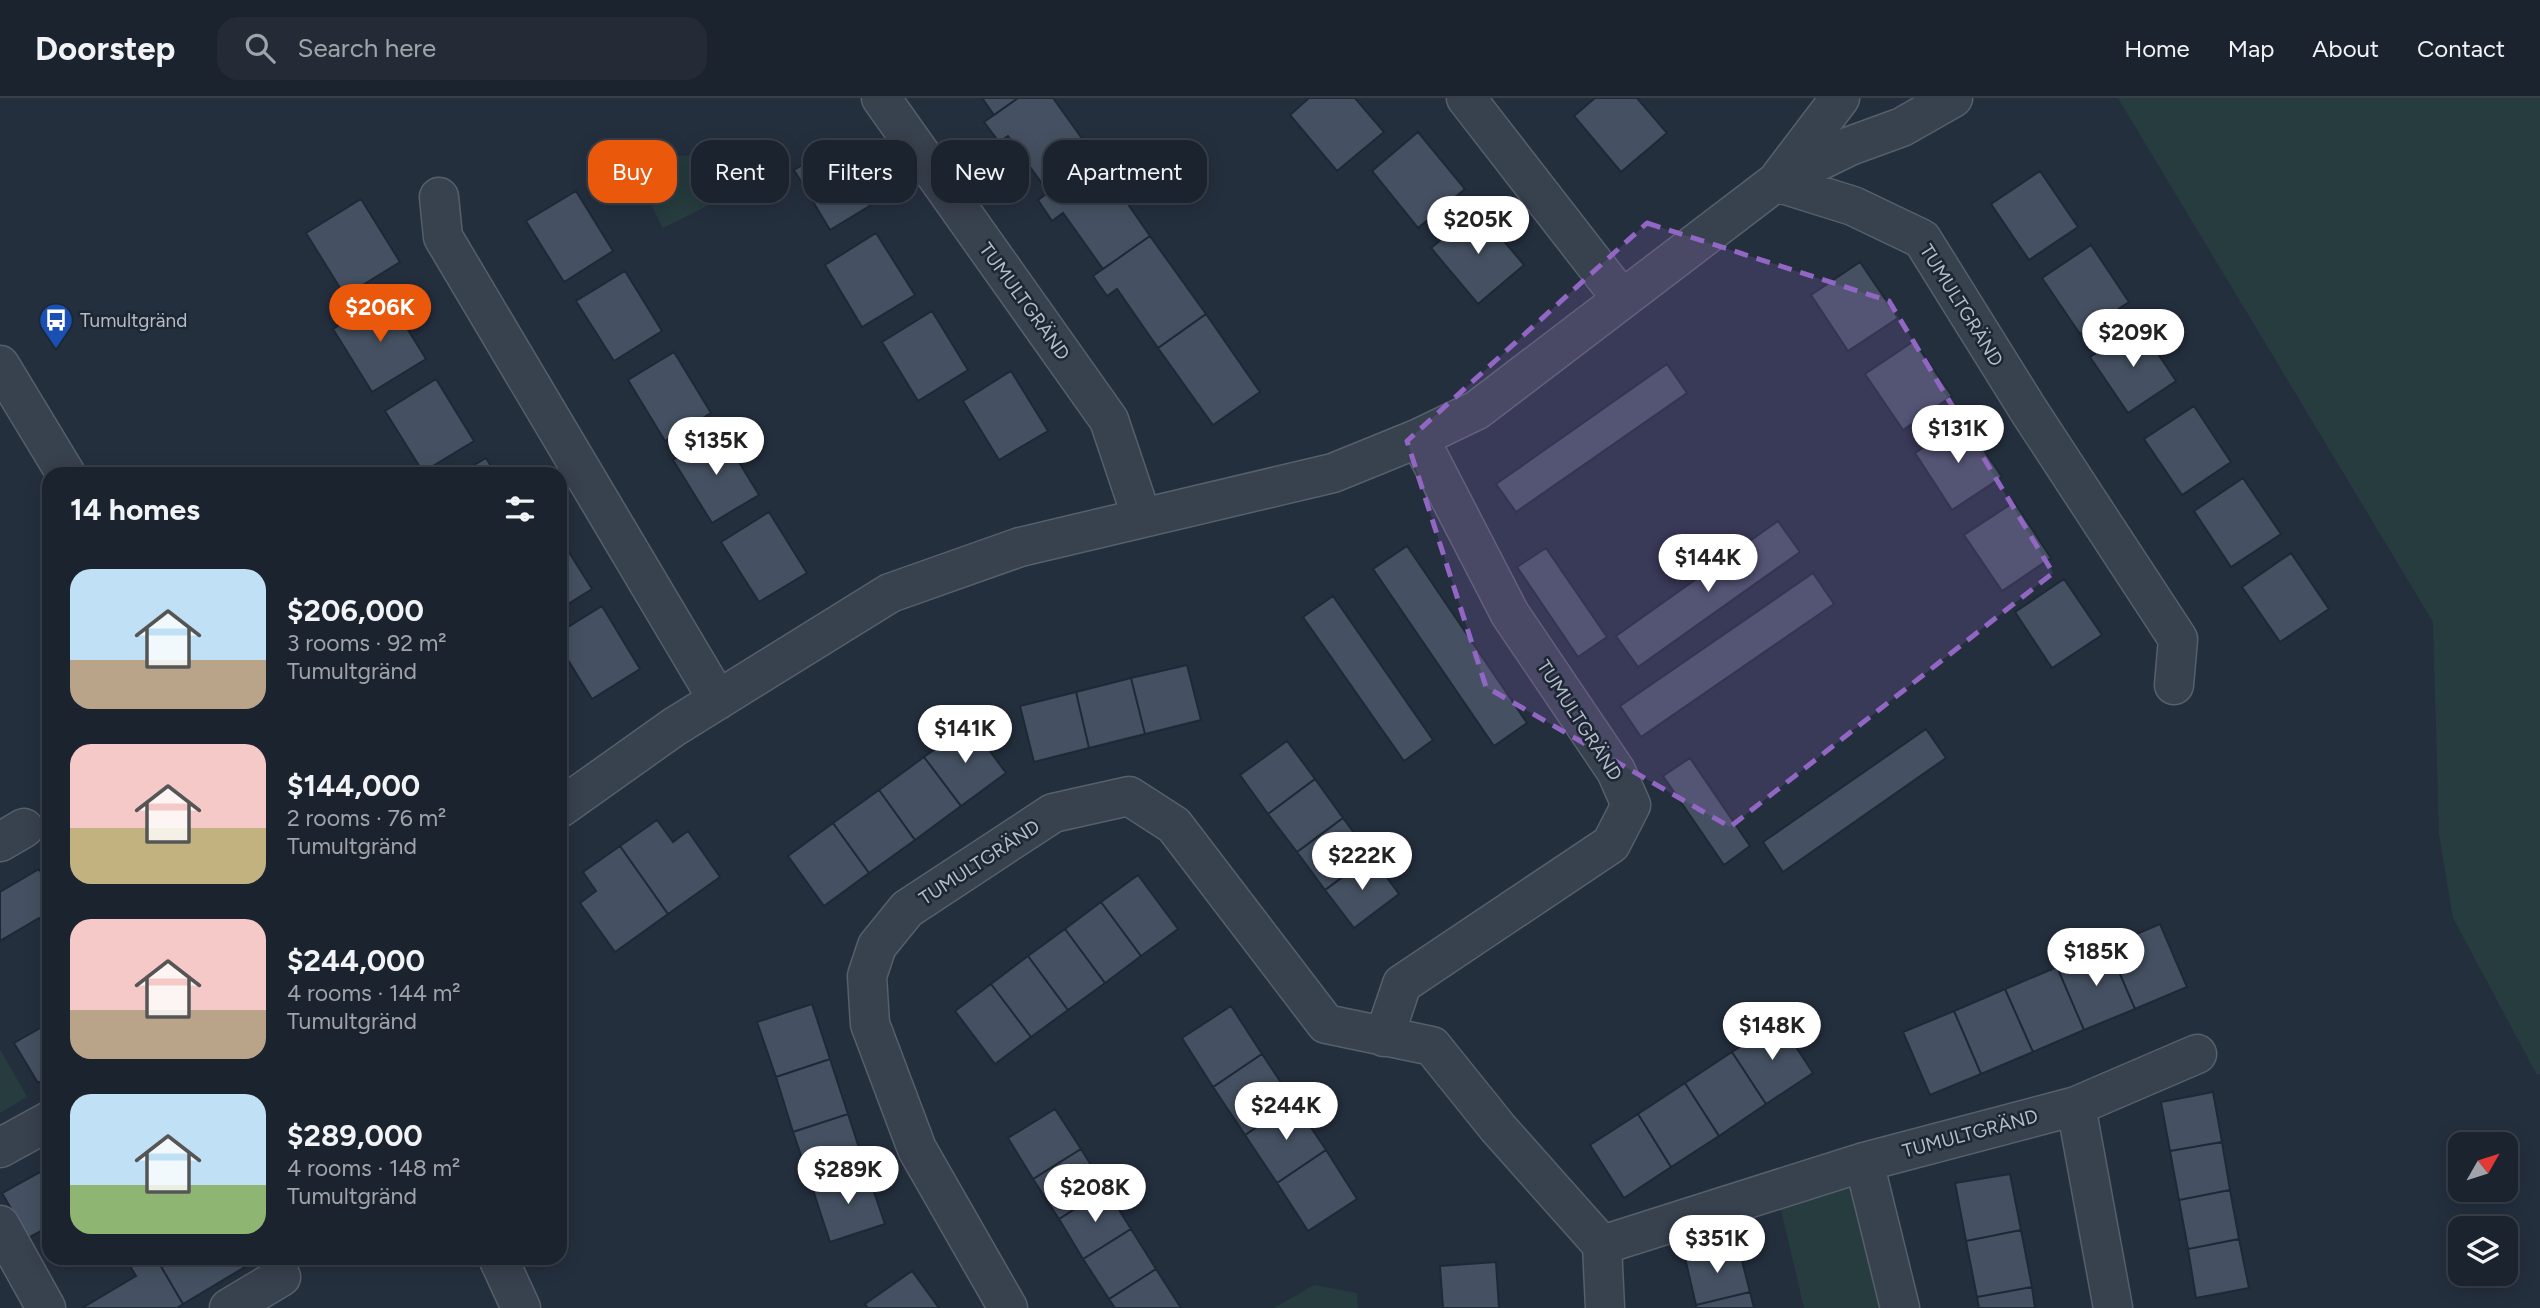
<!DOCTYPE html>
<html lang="en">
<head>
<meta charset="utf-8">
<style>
  :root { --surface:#1b232e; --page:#242b36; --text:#f1f3f6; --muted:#a0a4aa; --line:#39404a; --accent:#ea580c }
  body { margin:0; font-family:Figtree,sans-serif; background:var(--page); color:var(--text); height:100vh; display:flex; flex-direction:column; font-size:26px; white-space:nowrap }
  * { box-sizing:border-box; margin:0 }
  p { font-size:23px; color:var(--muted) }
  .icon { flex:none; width:38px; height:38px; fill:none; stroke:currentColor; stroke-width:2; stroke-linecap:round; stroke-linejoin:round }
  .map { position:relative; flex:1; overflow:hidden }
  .side { position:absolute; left:42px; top:369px; width:525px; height:798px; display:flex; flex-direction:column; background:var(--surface); border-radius:21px; box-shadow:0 4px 18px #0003,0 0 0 2px var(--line) }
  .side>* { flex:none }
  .banner { position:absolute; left:588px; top:42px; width:665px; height:63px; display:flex; gap:14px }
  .needle { width:46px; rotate:51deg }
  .fabs { position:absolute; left:2448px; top:1034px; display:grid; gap:14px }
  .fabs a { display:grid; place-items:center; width:70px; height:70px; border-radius:14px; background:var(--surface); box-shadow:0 4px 18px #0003,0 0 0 2px var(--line); font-size:35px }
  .price { position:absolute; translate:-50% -60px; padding:0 16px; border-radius:24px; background:#fff; color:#222; font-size:23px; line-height:46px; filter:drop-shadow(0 2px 4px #0008) }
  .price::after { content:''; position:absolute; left:50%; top:42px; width:21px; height:16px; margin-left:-10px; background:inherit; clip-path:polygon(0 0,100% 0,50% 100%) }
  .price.current { background:var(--accent); color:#fff }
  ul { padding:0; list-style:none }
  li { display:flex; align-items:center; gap:21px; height:175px; padding:0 28px }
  li span { display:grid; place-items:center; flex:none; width:196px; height:140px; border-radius:21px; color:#555 }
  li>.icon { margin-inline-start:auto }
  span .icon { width:84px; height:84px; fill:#fffc; stroke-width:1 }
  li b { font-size:30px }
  h2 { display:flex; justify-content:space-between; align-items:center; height:84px; padding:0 28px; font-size:30px }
  .pill { padding:0 24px; border-radius:21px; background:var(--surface); box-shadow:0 4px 18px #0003,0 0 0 2px var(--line); font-size:24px; line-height:63px }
  .pill.current { background:var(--accent); color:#fff }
  header { display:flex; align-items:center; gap:42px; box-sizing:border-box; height:98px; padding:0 35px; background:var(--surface); border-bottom:2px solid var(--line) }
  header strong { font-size:33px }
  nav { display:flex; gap:38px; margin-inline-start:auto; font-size:24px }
  .search { width:490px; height:63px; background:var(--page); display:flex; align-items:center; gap:18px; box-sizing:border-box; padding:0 24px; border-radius:21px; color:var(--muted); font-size:26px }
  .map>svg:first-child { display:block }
  .green { fill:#263c3f }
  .building { fill:#455162; stroke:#1f2835; stroke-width:2 }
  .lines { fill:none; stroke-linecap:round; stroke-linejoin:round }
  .minor-casing { stroke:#565f6c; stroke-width:41 }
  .minor { stroke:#38414e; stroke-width:38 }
  .marked { fill:#9266c3; fill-opacity:0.2; stroke:#9266c3; stroke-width:5; stroke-dasharray:14 9; stroke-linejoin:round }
  .labels { text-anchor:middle; stroke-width:5; stroke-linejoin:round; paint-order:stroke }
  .street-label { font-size:19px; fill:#b4bcc9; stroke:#1d2633 }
  .poi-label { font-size:19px; fill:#b4bcc9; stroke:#1d2633; text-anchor:start }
</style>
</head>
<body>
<header>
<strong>Doorstep</strong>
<div class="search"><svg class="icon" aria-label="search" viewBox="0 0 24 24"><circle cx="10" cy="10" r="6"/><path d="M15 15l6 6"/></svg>Search here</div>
<nav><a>Home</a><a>Map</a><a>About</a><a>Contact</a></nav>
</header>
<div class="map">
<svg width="2540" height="1210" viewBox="0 0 2540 1210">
  <rect width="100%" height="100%" fill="#242f3e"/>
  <!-- green -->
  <path class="green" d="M 2118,0 L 2540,0 L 2540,976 L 2537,977 L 2453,820 L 2439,736 L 2433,524 Z
    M 741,55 L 752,86 L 663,130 L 627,60 Z
    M 0,951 L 27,999 L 0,1015 Z
    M 1852,1087 L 1880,1210 L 1804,1210 L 1779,1103 Z
    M 1314,1187 L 1357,1195 L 1358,1210 L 1274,1210 Z"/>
  <!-- building -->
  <path class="building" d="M 982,0 L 1018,0 L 994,17 Z
    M 1018,0 L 1053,0 L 1096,60 L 1048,94 L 1008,38 L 999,44 L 984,24 Z
    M 1309,0 L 1355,0 L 1384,34 L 1337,73 L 1290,17 Z
    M 1595,0 L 1637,0 L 1667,35 L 1621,74 L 1574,18 Z
    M 1418,34 L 1465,91 L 1418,130 L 1372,73 Z
    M 845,41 L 881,101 L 830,132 L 794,72 Z
    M 1096,60 L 1150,138 L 1103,171 L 1063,115 L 1052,123 L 1038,102 Z
    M 2040,73 L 2078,129 L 2029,162 L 1991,106 Z
    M 576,93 L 613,153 L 564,184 L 526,123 Z
    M 361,101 L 400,164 L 345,198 L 306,135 Z
    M 1477,111 L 1524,167 L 1478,206 L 1431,150 Z
    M 876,135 L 915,197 L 862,229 L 825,167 Z
    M 1150,138 L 1206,216 L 1158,250 L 1117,191 L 1107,198 L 1093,178 Z
    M 2091,147 L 2129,204 L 2080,236 L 2042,180 Z
    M 1860,164 L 1898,220 L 1848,253 L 1811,197 Z
    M 625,173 L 662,233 L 614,263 L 576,203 Z
    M 387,198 L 426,261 L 372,294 L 333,231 Z
    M 932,213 L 968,272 L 918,303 L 882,244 Z
    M 1206,216 L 1260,294 L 1213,327 L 1158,250 Z
    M 2139,227 L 2176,283 L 2128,315 L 2090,259 Z
    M 1914,243 L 1952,298 L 1903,332 L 1865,276 Z
    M 674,254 L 711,315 L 665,343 L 628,282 Z
    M 1667,266 L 1687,295 L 1516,414 L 1496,386 Z
    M 1011,273 L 1048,333 L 999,362 L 963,303 Z
    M 436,281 L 474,343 L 423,374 L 385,313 Z
    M 2194,308 L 2231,364 L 2182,397 L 2144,341 Z
    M 1964,323 L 2002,379 L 1952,412 L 1915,355 Z
    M 720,333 L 759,397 L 712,425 L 673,362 Z
    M 486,360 L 496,376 L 459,376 Z
    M 2243,380 L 2281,436 L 2231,469 L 2194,413 Z
    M 2014,404 L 2051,460 L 2002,493 L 1964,437 Z
    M 769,414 L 807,475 L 759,504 L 721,444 Z
    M 1778,423 L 1800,454 L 1638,569 L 1616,538 Z
    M 560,440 L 592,491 L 560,511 Z
    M 1407,448 L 1527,625 L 1494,648 L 1373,471 Z
    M 1546,450 L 1607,539 L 1578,559 L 1517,469 Z
    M 2291,455 L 2329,511 L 2280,544 L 2242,489 Z
    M 1813,475 L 1834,506 L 1641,639 L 1620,608 Z
    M 2064,481 L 2102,537 L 2052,570 L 2015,514 Z
    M 1333,498 L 1433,642 L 1404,663 L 1303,519 Z
    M 602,508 L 640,571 L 592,601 L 560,549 L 560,534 Z
    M 1187,567 L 1201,622 L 1145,636 L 1131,580 Z
    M 1131,580 L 1145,636 L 1089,650 L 1076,594 Z
    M 1076,594 L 1089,650 L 1034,664 L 1020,608 Z
    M 970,626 L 1006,675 L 961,708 L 924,659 Z
    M 1926,631 L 1946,660 L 1783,774 L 1763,744 Z
    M 1287,643 L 1315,681 L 1268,716 L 1240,677 Z
    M 924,659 L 961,708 L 915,742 L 879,692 Z
    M 1690,660 L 1750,748 L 1724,767 L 1663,678 Z
    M 1315,681 L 1343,720 L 1297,754 L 1268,716 Z
    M 879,692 L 915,742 L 869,775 L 833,725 Z
    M 1343,720 L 1371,758 L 1325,792 L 1297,754 Z
    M 657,722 L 673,744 L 688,733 L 720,779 L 668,816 L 620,748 Z
    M 833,725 L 869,775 L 824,808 L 788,758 Z
    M 620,748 L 668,816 L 615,854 L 580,805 L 596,793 L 583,774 Z
    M 1371,758 L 1399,796 L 1354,830 L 1325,792 Z
    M 39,771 L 49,788 L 49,836 L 39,820 L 0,843 L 0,794 Z
    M 1138,777 L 1178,831 L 1141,858 L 1101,804 Z
    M 1101,804 L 1141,858 L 1105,885 L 1065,831 Z
    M 2160,826 L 2187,889 L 2135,911 L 2108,848 Z
    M 1065,831 L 1105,885 L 1068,912 L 1028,858 Z
    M 2108,848 L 2135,911 L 2084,932 L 2057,869 Z
    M 1028,858 L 1068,912 L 1031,939 L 991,886 Z
    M 2057,869 L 2084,932 L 2033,954 L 2005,891 Z
    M 991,886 L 1031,939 L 995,966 L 955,913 Z
    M 2005,891 L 2033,954 L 1981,976 L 1954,913 Z
    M 812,906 L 830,961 L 776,979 L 757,924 Z
    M 1231,908 L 1262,956 L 1213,989 L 1182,940 Z
    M 1954,913 L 1981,976 L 1930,997 L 1903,934 Z
    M 1779,923 L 1813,975 L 1766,1006 L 1732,954 Z
    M 49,925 L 49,979 L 38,985 L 14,945 Z
    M 1732,954 L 1766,1006 L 1719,1038 L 1685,985 Z
    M 1262,956 L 1294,1004 L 1245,1037 L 1213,989 Z
    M 830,961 L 848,1016 L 793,1034 L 776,979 Z
    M 1685,985 L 1719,1038 L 1671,1069 L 1638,1016 Z
    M 2213,994 L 2222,1044 L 2170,1053 L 2161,1004 Z
    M 1294,1004 L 1326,1052 L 1277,1085 L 1245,1037 Z
    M 1055,1011 L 1081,1051 L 1033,1081 L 1008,1040 Z
    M 848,1016 L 866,1071 L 812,1089 L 793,1034 Z
    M 1638,1016 L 1671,1069 L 1624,1100 L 1590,1047 Z
    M 2222,1044 L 2230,1092 L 2179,1102 L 2170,1053 Z
    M 1081,1051 L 1106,1091 L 1059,1121 L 1033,1081 Z
    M 1326,1052 L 1357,1101 L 1308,1133 L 1277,1085 Z
    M 49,1069 L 49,1129 L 28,1140 L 2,1095 Z
    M 866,1071 L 885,1126 L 830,1144 L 812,1089 Z
    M 2010,1076 L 2021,1132 L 1966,1143 L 1955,1085 Z
    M 1106,1091 L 1131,1131 L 1083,1161 L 1059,1121 Z
    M 2230,1092 L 2239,1141 L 2188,1151 L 2179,1102 Z
    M 1131,1131 L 1156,1171 L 1109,1201 L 1083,1161 Z
    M 2021,1132 L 2032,1189 L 1977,1199 L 1966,1143 Z
    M 2239,1141 L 2249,1190 L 2196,1200 L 2188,1151 Z
    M 1738,1147 L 1750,1194 L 1696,1207 L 1685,1160 Z
    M 125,1160 L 156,1160 L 183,1206 L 177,1210 L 82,1210 L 136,1178 Z
    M 168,1160 L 260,1160 L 183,1206 L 159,1165 Z
    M 1496,1164 L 1499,1210 L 1443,1210 L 1440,1168 Z
    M 1156,1171 L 1181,1210 L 1115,1210 L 1109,1201 Z
    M 912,1173 L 939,1210 L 868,1210 L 865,1206 Z
    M 2032,1189 L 2035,1210 L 1979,1210 L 1977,1199 Z
    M 1750,1194 L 1754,1210 L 1696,1210 L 1696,1207 Z"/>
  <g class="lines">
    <!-- minor casing -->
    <g class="minor-casing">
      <path id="minor" d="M 881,0 L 1109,322 L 1142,420
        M 1466,0 L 1622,201
        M 1780,79 L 1840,0
        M 1776,84 L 1853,108 L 1922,141 L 2029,313 L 2178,541 L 2174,587
        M 439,99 L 443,139 L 718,602
        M 0,267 L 66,376
        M 560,710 L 674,629 L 890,495 L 1020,449 L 1333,375 L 1419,340 L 1477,312 L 1776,84 L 1850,48 L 1902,29 L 1953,0
        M 0,744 L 24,730
        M 1384,939 L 1402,886 L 1611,746 L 1631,707 L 1616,673 L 1510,516 L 1419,340
        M 2076,1008 L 2197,956
        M 0,1050 L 49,1023
        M 1864,1064 L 1900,1210
        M 0,1127 L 46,1210
        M 1602,1147 L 1605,1210
        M 498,1160 L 521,1210
        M 229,1210 L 281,1179
        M 1008,1210 L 917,1051 L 870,926 L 867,878 L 877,848 L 907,811 L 1053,715 L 1129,698 L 1174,727 L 1326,926 L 1432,948 L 1498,1030 L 1602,1147 L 1864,1064 L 2076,1008 L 2113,1210"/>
    </g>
    <!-- minor -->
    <use href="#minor" class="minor"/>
  </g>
  <!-- marked area -->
  <path class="marked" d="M 1647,125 L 1889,203 L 2053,475 L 1730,729 L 1486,589 L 1407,343 Z"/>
  <!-- icons -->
  <defs>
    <g id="bus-pin" transform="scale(1.75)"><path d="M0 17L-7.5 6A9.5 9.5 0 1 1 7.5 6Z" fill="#1a4fb4" stroke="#1d2633"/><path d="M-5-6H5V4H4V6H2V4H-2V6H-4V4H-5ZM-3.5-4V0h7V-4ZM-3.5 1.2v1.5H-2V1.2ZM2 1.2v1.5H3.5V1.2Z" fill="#fff"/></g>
  </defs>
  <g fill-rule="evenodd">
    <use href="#bus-pin" x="56" y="222"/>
  </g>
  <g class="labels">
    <!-- street labels -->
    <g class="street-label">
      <text transform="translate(1025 203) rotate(54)" y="7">TUMULTGRÄND</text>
      <text transform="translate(1962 207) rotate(58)" y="7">TUMULTGRÄND</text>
      <text transform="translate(1580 622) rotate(57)" y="7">TUMULTGRÄND</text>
      <text transform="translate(979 764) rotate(-33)" y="7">TUMULTGRÄND</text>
      <text transform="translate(1970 1035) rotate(-15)" y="7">TUMULTGRÄND</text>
    </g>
    <!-- poi labels -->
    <g class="poi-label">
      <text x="80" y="229">Tumultgränd</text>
    </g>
  </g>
</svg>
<div class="fabs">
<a><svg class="needle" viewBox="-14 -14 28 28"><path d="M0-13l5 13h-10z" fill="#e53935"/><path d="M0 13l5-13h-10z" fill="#a0a4aa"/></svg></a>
<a><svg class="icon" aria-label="layers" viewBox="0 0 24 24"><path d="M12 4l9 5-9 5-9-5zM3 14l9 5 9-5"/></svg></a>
</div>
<b class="price" style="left:1478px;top:158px">$205K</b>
<b class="price current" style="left:380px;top:246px">$206K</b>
<b class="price" style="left:2133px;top:271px">$209K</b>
<b class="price" style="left:1958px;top:367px">$131K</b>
<b class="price" style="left:716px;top:379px">$135K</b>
<b class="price" style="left:1708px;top:496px">$144K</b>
<b class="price" style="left:965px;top:667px">$141K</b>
<b class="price" style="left:1362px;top:794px">$222K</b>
<b class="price" style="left:2096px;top:890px">$185K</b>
<b class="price" style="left:1772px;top:964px">$148K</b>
<b class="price" style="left:1286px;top:1044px">$244K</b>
<b class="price" style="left:848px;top:1108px">$289K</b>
<b class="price" style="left:1095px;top:1126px">$208K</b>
<b class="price" style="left:1717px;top:1177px">$351K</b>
<div class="banner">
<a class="pill current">Buy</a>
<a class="pill">Rent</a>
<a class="pill">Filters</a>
<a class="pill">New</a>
<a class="pill">Apartment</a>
</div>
<section class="side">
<h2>14 homes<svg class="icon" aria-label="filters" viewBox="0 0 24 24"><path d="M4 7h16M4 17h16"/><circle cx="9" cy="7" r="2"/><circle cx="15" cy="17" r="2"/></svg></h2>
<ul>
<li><span style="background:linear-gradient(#bfe0f5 65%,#b9a48a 0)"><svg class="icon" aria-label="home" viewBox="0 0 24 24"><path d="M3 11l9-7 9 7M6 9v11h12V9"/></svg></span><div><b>$206,000</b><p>3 rooms · 92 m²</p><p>Tumultgränd</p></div></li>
<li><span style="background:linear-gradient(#f6c9c9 60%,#c2b280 0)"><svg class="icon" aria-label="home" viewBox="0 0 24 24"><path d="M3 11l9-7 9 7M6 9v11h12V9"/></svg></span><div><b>$144,000</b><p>2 rooms · 76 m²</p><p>Tumultgränd</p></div></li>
<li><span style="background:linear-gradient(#f6c9c9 65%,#b9a48a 0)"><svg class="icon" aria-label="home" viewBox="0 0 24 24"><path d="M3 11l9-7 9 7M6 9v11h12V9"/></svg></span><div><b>$244,000</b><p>4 rooms · 144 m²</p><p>Tumultgränd</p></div></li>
<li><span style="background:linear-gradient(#bfe0f5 65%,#8fb573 0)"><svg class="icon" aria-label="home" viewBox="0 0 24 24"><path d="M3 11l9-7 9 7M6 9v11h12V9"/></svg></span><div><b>$289,000</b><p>4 rooms · 148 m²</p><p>Tumultgränd</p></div></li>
</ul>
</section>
</div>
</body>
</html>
